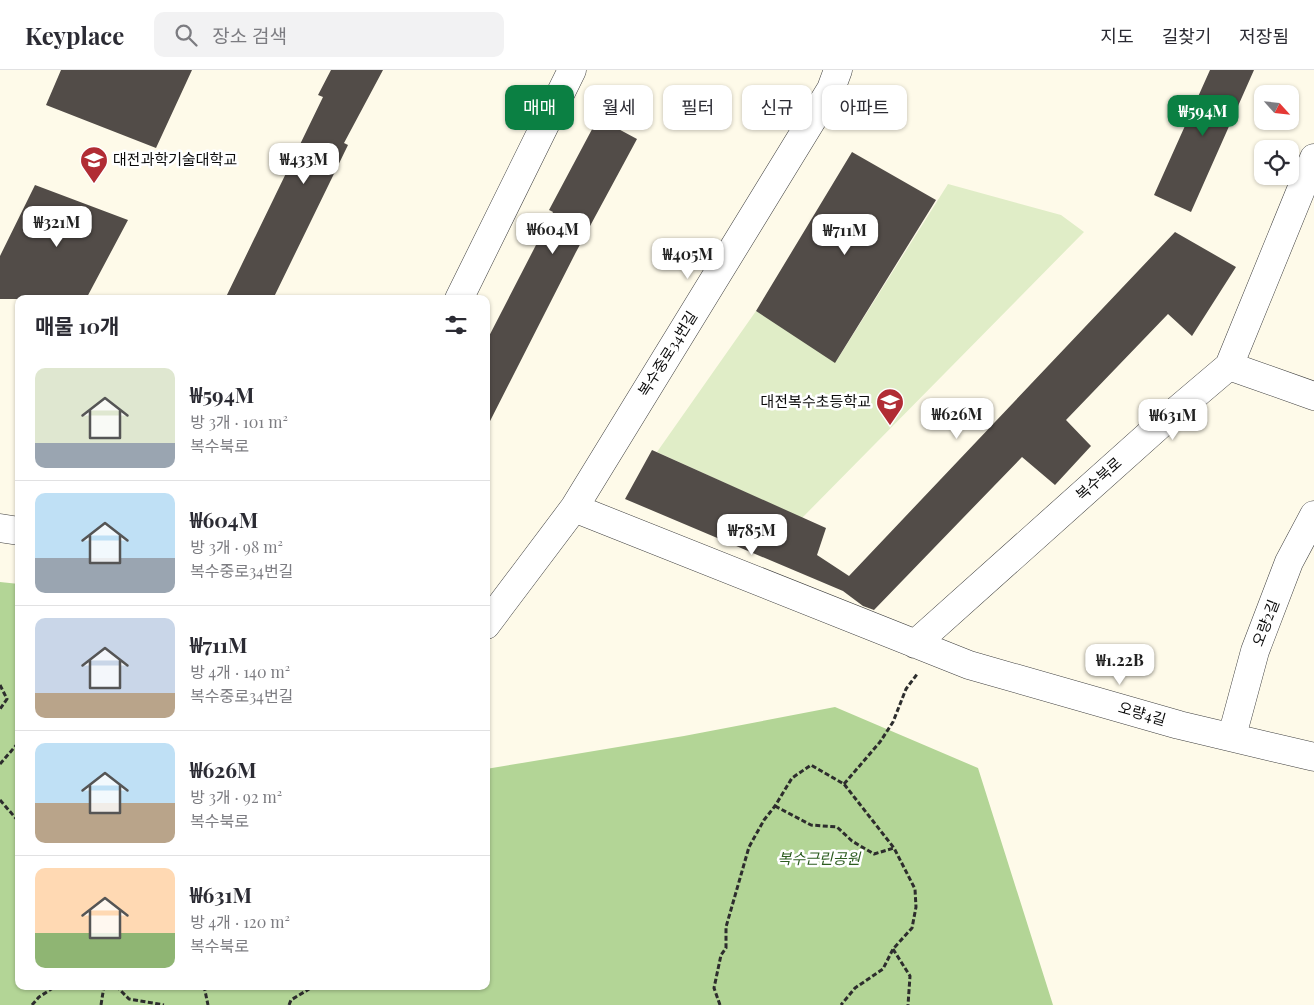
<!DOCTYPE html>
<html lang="ko">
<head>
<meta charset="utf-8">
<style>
  :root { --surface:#fff; --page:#f2f2f3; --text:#2b2b33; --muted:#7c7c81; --line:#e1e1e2; --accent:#0b8043 }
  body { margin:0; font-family:"Playfair Display","Noto Sans KR",serif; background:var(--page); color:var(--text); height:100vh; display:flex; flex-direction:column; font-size:19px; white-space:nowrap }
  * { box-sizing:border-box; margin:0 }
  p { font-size:16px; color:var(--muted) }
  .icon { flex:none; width:28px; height:28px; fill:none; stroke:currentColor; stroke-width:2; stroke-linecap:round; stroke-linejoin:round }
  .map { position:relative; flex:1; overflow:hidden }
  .drawer { position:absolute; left:15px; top:225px; width:475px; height:695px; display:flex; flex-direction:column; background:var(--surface); border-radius:10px; box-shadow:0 1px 4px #0004 }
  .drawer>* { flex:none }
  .top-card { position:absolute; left:505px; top:15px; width:475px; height:45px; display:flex; gap:10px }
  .needle { width:32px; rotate:117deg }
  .controls { position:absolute; left:1254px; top:15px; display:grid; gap:10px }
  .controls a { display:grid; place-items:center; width:45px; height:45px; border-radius:10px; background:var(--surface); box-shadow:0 1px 4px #0004; font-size:25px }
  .price { position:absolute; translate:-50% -42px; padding:0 11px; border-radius:10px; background:#fff; color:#222; font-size:16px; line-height:32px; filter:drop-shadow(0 1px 2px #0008) }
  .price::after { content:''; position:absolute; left:50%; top:30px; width:15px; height:11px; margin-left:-8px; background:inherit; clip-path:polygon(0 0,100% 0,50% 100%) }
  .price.on { background:var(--accent); color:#fff }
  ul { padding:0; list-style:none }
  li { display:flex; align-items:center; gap:15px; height:125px; padding:0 20px }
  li+li { border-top:1px solid var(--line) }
  li span { display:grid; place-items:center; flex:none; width:140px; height:100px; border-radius:10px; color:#555 }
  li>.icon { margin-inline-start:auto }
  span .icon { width:60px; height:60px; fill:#fffc; stroke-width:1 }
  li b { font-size:21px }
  h2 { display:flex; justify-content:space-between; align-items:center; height:60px; padding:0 20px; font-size:21px }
  .chip { padding:0 18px; border-radius:10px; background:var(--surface); box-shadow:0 1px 4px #0004; font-size:18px; line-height:45px }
  .chip.on { background:var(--accent); color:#fff }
  header { display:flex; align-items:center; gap:30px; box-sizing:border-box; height:70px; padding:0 25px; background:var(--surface); border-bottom:1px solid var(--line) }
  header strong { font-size:24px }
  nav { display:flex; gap:28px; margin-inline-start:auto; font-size:18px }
  .search { width:350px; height:45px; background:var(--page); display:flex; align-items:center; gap:12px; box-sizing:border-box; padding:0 18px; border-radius:10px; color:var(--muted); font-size:19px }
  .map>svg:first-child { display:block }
  .forest { fill:#b3d596 }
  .pitch { fill:#e0edc7 }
  .building { fill:#524c48 }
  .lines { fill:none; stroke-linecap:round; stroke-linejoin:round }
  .minor-casing { stroke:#3e3e3e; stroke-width:29 }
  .path { stroke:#2d2d2d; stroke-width:3; stroke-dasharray:5 2.5; stroke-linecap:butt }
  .minor { stroke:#fff; stroke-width:28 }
  .labels { text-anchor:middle; stroke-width:5; stroke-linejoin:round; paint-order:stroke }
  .poi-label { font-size:15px; fill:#0b0b0b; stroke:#fff; text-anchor:start }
  .street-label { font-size:15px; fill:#0b0b0b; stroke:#fff }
  .park-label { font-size:15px; font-style:italic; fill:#2d5d20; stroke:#fff }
</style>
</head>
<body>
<header>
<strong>Keyplace</strong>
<div class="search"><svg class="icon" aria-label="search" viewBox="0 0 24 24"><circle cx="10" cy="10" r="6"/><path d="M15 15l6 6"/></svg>장소 검색</div>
<nav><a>지도</a><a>길찾기</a><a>저장됨</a></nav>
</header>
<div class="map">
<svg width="1314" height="935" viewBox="0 0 1314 935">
  <rect width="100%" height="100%" fill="#fefae9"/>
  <!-- forest -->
  <path class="forest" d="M 0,512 L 19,514 L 19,916 L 486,916 L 486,699 L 684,666 L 835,637 L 978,698 L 1053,935 L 0,935 Z"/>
  <!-- pitch -->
  <path class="pitch" d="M 948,114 L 1061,145 L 1084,162 L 802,448 L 657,382 L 756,241 L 837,290 Z"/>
  <!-- building -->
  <path class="building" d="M 61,0 L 192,0 L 156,78 L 46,35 Z
    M 331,0 L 383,0 L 344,73 L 348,75 L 273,229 L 225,229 L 323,27 L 318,25 Z
    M 1210,0 L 1254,0 L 1191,142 L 1154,125 Z
    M 598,48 L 637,69 L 576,182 L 486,359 L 486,272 L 553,142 L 549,140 Z
    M 852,82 L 936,130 L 835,293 L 756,241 Z
    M 35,115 L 128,150 L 86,229 L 0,229 L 0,186 Z
    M 1175,162 L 1236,197 L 1192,266 L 1168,244 L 1066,350 L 1091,376 L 1055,415 L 1022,387 L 874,540 L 863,536 L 843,521 L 625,429 L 652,380 L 826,458 L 817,485 L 849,506 Z"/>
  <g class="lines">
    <!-- minor casing -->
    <g class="minor-casing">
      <path id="minor" d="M 459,229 L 572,0
        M 1229,296 L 1314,326
        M 574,438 L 969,595 L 1179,655 L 1314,687
        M 0,458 L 19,461
        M 486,555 L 574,438 L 831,19 L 838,0
        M 915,574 L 1163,352 L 1229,296 L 1314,88
        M 1232,666 L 1255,581 L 1289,492 L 1314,445"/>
    </g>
    <!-- path -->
    <path class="path" d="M 0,615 L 7,629 L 0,639
      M 0,694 L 19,672
      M 844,714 L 880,672 L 893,652 L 906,619 L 918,603
      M 0,730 L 19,752
      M 775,736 L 811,755 L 837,757 L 852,771 L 874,784 L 894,778
      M 893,879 L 910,906 L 908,935
      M 116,916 L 129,929 L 164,935
      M 204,916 L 208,935
      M 32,935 L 39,927 L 56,916
      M 101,935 L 104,916
      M 289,935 L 291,930 L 314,916
      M 720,935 L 714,918 L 721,885 L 726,878 L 726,857 L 749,777 L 764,750 L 775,736 L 792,708 L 811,695 L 844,714 L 894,778 L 915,819 L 916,837 L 912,858 L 893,879 L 883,899 L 855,918 L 841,935"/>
    <!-- minor -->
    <use href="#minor" class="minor"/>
  </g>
  <!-- icons -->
  <defs>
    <g id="university-pin" transform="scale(1.4375)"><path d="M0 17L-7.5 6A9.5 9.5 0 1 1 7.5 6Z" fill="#b12c34" stroke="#fff"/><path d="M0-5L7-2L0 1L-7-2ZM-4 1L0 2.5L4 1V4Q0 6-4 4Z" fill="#fff"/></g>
    <g id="school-pin" transform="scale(1.4375)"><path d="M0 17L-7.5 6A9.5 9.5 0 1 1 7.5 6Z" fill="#b12c34" stroke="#fff"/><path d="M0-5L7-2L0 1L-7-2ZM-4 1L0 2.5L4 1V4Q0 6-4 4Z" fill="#fff"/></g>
  </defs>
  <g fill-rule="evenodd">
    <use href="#university-pin" x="94" y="90"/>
    <use href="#school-pin" x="890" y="332"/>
  </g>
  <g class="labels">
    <!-- poi labels -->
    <g class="poi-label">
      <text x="113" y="95">대전과학기술대학교</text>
      <text x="871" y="337" text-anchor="end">대전복수초등학교</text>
    </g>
    <!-- street labels -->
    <g class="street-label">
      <text transform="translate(668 284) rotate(-58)" y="5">복수중로34번길</text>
      <text transform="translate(1099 409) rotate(-42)" y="5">복수북로</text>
      <text transform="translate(1266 553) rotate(-69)" y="5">오량2길</text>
      <text transform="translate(1142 644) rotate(16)" y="5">오량4길</text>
    </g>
    <!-- park labels -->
    <g class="park-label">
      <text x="819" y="794">복수근린공원</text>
    </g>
  </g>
</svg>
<div class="controls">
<a><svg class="needle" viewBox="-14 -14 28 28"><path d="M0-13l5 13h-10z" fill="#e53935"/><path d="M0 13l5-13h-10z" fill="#7c7c81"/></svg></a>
<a><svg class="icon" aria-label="locate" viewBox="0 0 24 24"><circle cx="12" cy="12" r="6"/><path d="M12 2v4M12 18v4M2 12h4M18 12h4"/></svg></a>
</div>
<b class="price on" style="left:1203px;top:67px">₩594M</b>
<b class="price" style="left:304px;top:115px">₩433M</b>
<b class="price" style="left:57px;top:178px">₩321M</b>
<b class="price" style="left:553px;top:185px">₩604M</b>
<b class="price" style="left:845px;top:186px">₩711M</b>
<b class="price" style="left:688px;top:210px">₩405M</b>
<b class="price" style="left:957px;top:370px">₩626M</b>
<b class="price" style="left:1173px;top:371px">₩631M</b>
<b class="price" style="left:752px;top:486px">₩785M</b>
<b class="price" style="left:1120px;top:616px">₩1.22B</b>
<div class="top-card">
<a class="chip on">매매</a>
<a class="chip">월세</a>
<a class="chip">필터</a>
<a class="chip">신규</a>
<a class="chip">아파트</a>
</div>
<section class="drawer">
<h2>매물 10개<svg class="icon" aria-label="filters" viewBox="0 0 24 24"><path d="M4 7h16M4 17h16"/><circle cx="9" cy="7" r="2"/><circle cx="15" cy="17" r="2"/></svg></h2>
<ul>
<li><span style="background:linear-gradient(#dfe7d0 75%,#9aa5b1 0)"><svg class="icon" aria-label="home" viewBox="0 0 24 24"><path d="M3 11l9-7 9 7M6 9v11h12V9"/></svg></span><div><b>₩594M</b><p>방 3개 · 101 m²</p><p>복수북로</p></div></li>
<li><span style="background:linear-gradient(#bfe0f5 65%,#9aa5b1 0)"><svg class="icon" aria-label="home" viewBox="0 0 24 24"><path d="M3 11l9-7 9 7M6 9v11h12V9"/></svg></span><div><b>₩604M</b><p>방 3개 · 98 m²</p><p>복수중로34번길</p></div></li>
<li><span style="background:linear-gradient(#c9d6e8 75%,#b9a48a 0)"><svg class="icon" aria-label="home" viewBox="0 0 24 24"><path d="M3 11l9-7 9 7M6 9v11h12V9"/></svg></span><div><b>₩711M</b><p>방 4개 · 140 m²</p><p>복수중로34번길</p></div></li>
<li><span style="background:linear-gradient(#bfe0f5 60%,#b9a48a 0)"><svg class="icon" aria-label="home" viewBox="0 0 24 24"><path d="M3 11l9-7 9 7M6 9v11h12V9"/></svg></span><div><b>₩626M</b><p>방 3개 · 92 m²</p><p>복수북로</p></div></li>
<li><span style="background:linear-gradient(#ffd9b3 65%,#8fb573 0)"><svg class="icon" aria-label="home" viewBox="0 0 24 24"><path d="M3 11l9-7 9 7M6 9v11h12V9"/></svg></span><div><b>₩631M</b><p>방 4개 · 120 m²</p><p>복수북로</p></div></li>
</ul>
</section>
</div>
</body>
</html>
